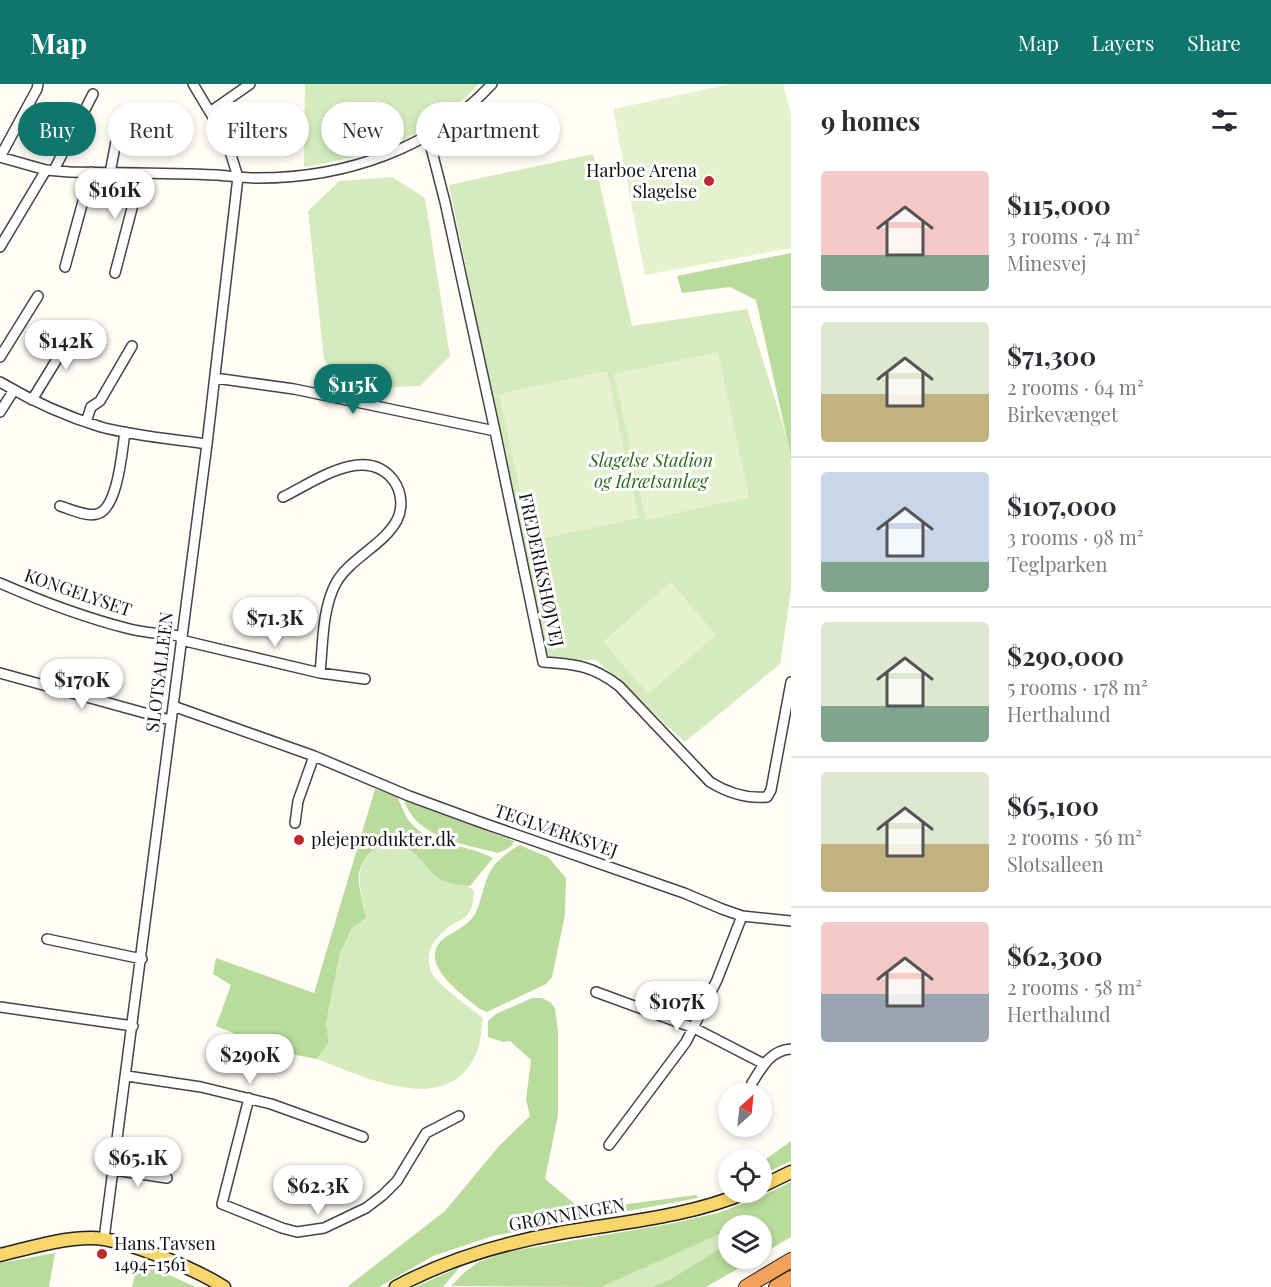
<!DOCTYPE html>
<html lang="en">
<head>
<meta charset="utf-8">
<style>
  :root { --surface:#fff; --page:#f2f2f3; --text:#2b2b33; --muted:#7c7c81; --line:#e1e1e2; --accent:#0f766e }
  body { margin:0; font-family:"Playfair Display",serif; background:var(--page); color:var(--text); height:100vh; display:flex; flex-direction:column; font-size:22px; white-space:nowrap }
  * { box-sizing:border-box; margin:0 }
  p { font-size:20px; color:var(--muted) }
  .icon { flex:none; width:33px; height:33px; fill:none; stroke:currentColor; stroke-width:2; stroke-linecap:round; stroke-linejoin:round }
  .map { position:relative; flex:1; overflow:hidden }
  .side { display:flex; flex-direction:column; background:var(--surface); width:480px }
  .side>* { flex:none }
  .top-card { position:absolute; left:18px; top:18px; width:570px; height:54px; display:flex; gap:12px }
  .needle { width:39px; rotate:27deg }
  .tools { position:absolute; left:718px; top:999px; display:grid; gap:12px }
  .tools a { display:grid; place-items:center; width:54px; height:54px; border-radius:50%; background:var(--surface); box-shadow:0 3px 9px #0003; font-size:30px }
  .price { position:absolute; translate:-50% -51px; padding:0 14px; border-radius:21px; background:#fff; color:#222; font-size:20px; line-height:39px; filter:drop-shadow(0 2px 3px #0008) }
  .price::after { content:''; position:absolute; left:50%; top:36px; width:18px; height:14px; margin-left:-9px; background:inherit; clip-path:polygon(0 0,100% 0,50% 100%) }
  .price.selected { background:var(--accent); color:#fff }
  ul { padding:0; list-style:none }
  li { display:flex; align-items:center; gap:18px; height:150px; padding:0 30px }
  li+li { border-top:2px solid var(--line) }
  li span { display:grid; place-items:center; flex:none; width:168px; height:120px; border-radius:6px; color:#555 }
  li>.icon { margin-inline-start:auto }
  span .icon { width:72px; height:72px; fill:#fffc; stroke-width:1 }
  li b { font-size:26px }
  h2 { display:flex; justify-content:space-between; align-items:center; height:72px; padding:0 30px; font-size:26px }
  .tag { padding:0 21px; border-radius:27px; background:var(--surface); box-shadow:0 3px 9px #0003; font-size:21px; line-height:54px }
  .tag.selected { background:var(--accent); color:#fff }
  header { display:flex; align-items:center; gap:36px; box-sizing:border-box; height:84px; padding:0 30px; background:var(--accent); color:#fff }
  header strong { font-size:28px }
  nav { display:flex; gap:33px; margin-inline-start:auto; font-size:21px }
  main { display:flex; flex:1; min-height:0 }
  .map>svg:first-child { display:block }
  .green { fill:#d5ebbd }
  .forest { fill:#b9dc9c }
  .pitch { fill:#e6f2cf }
  .lines { fill:none; stroke-linecap:round; stroke-linejoin:round }
  .minor-casing { stroke:#444; stroke-width:12 }
  .major-casing { stroke:#222; stroke-width:15 }
  .highway-casing { stroke:#222; stroke-width:16 }
  .minor { stroke:#fff; stroke-width:9 }
  .major { stroke:#f9d66b; stroke-width:12 }
  .highway { stroke:#f5a25d; stroke-width:14 }
  .poi-dot { fill:#c4262e; stroke:#fff; stroke-width:2 }
  .labels { text-anchor:middle; stroke-width:6; stroke-linejoin:round; paint-order:stroke }
  .poi-label { font-size:18px; fill:#111; stroke:#fff; text-anchor:start }
  .park-label { font-size:18px; font-style:italic; fill:#2f6b1f; stroke:#fff }
  .street-label { font-size:18px; fill:#111; stroke:#fff }
</style>
</head>
<body>
<header>
<strong>Map</strong>
<nav><a>Map</a><a>Layers</a><a>Share</a></nav>
</header>
<main>
<div class="map">
<svg width="791" height="1203" viewBox="0 0 791 1203">
  <rect width="100%" height="100%" fill="#fffdf5"/>
  <!-- green -->
  <path class="green" d="M 305,0 L 479,0 C 463,16 446,32 426,44 C 389,66 345,76 304,83 Z
    M 593,70 L 632,242 L 747,225 L 791,367 L 791,506 L 780,580 L 685,658 L 596,576 L 546,576 L 449,101 Z
    M 392,93 L 425,114 L 450,272 L 420,302 L 351,305 L 324,276 L 308,127 L 339,97 Z
    M 386,760 C 397,762 408,765 417,772 C 427,779 431,793 444,797 C 454,800 467,799 474,807 C 473,816 474,822 468,830 C 465,835 459,837 453,840 C 436,852 421,869 433,891 C 441,903 470,924 483,934 C 481,946 481,959 476,970 C 447,1035 363,992 317,975 L 329,958 L 326,939 L 340,869 L 352,844 L 366,834 C 361,803 348,774 386,760 Z
    M 729,1146 L 729,1159 L 669,1196 L 652,1203 L 601,1203 Z"/>
  <!-- forest -->
  <path class="forest" d="M 791,169 L 791,372 L 756,216 L 730,203 L 682,209 L 677,192 Z
    M 375,705 L 397,713 C 402,721 404,731 410,738 C 432,764 466,759 493,774 L 470,802 C 461,801 451,800 443,797 C 431,792 426,779 416,771 C 394,753 366,759 359,789 C 357,799 364,823 366,834 L 352,844 L 340,869 L 326,939 L 329,958 L 317,975 L 280,968 L 216,942 L 231,901 L 213,890 L 216,874 L 314,909 Z
    M 404,717 L 514,757 C 512,764 504,766 498,769 C 464,760 418,755 404,717 Z
    M 519,761 L 548,773 L 566,794 L 565,831 L 552,893 L 546,900 L 487,928 L 480,925 C 464,912 417,880 442,856 C 452,848 468,842 475,830 C 482,816 483,800 491,786 C 497,776 509,768 519,761 Z
    M 532,914 L 542,914 L 550,918 L 555,924 L 558,948 L 558,1031 L 545,1095 L 582,1126 L 696,1111 L 698,1114 L 493,1152 L 433,1172 L 379,1203 L 347,1203 L 445,1127 L 499,1062 L 530,1032 L 526,1016 L 531,976 L 510,957 L 503,958 L 488,953 L 488,937 L 496,930 Z
    M 791,1057 L 791,1077 L 762,1091 L 762,1078 Z
    M 791,1098 L 791,1153 L 762,1170 L 762,1142 L 729,1142 L 729,1146 L 601,1203 L 451,1202 L 466,1187 L 479,1178 L 506,1168 L 674,1139 L 718,1129 L 760,1113 Z
    M 729,1159 L 729,1174 L 755,1175 L 706,1203 L 652,1203 L 669,1196 Z
    M 55,1169 L 49,1203 L 0,1203 L 0,1179 Z
    M 138,1177 L 196,1203 L 132,1203 Z
    M 460,1183 L 443,1203 L 415,1203 Z"/>
  <!-- pitch -->
  <path class="pitch" d="M 731,0 L 783,0 L 791,30 L 791,164 L 645,191 L 613,25 Z
    M 718,268 L 749,413 L 646,436 L 614,290 Z
    M 607,287 L 639,434 L 531,457 L 499,310 Z
    M 671,498 L 716,551 L 648,610 L 603,558 Z"/>
  <g class="lines">
    <!-- minor casing -->
    <g class="minor-casing">
      <path id="minor" d="M 38,0 L 37,5 L 0,73 L 46,86 L 70,88 C 119,89 168,89 217,91 C 230,92 244,94 258,94 C 345,94 432,65 492,0
        M 210,28 L 250,0
        M 428,52 L 445,118 L 495,347 L 543,578 C 576,580 593,582 619,602 L 710,698 C 728,709 746,715 767,713 L 771,706 L 791,598
        M 54,86 L 93,10
        M 110,89 L 119,42
        M 0,163 L 46,86
        M 65,183 L 91,88
        M 115,189 L 141,90
        M 0,273 L 38,212
        M 215,294 L 294,305 L 495,347
        M 0,298 C 32,317 65,332 101,343 C 135,352 172,355 207,360
        M 32,316 L 76,244
        M 0,328 L 14,306
        M 86,338 L 91,323 L 100,317 L 132,262
        M 283,413 C 314,398 366,359 394,397 C 402,409 403,424 397,436 C 384,461 350,474 336,499 C 322,525 323,560 320,589
        M 60,422 C 70,425 86,433 97,430 C 118,425 122,367 125,348
        M 0,499 C 41,517 83,533 126,544 C 144,549 163,550 182,552
        M 181,556 L 320,589 L 365,595
        M 0,589 L 170,636
        M 173,622 L 314,672 L 409,712 L 480,738 L 684,809 L 722,825 L 742,832 L 791,837
        M 295,739 L 298,717 L 314,672
        M 47,855 L 142,875
        M 596,908 L 694,944 L 764,980
        M 0,923 L 133,942
        M 127,992 L 201,1003 L 271,1020 L 363,1053
        M 752,999 C 762,983 771,966 791,965
        M 249,1014 L 222,1120 L 282,1144 L 297,1148 L 324,1144 L 366,1124 L 383,1111 L 397,1097 L 426,1049 L 459,1032
        M 609,1061 L 686,958 L 717,896 L 742,832
        M 114,1086 L 167,1094
        M 104,1155 L 207,360 L 238,93 L 226,55 L 193,0"/>
    </g>
    <!-- major casing -->
    <g class="major-casing">
      <path id="major" d="M 762,1102 L 791,1088
        M 0,1171 C 29,1164 61,1154 91,1154 C 124,1154 195,1185 224,1203
        M 396,1203 C 448,1175 503,1159 560,1149 C 623,1138 688,1133 747,1108"/>
    </g>
    <!-- highway casing -->
    <g class="highway-casing">
      <path id="highway" d="M 746,1203 L 791,1176
        M 776,1203 L 791,1194"/>
    </g>
    <!-- minor -->
    <use href="#minor" class="minor"/>
    <!-- major -->
    <use href="#major" class="major"/>
    <!-- highway -->
    <use href="#highway" class="highway"/>
  </g>
  <!-- markers -->
  <g class="poi-dot">
    <circle cx="709" cy="97" r="6"/>
    <circle cx="299" cy="756" r="6"/>
    <circle cx="102" cy="1170" r="6"/>
  </g>
  <g class="labels">
    <!-- poi labels -->
    <g class="poi-label">
      <text x="697" y="93" text-anchor="end">Harboe Arena<tspan x="697" dy="21">Slagelse</tspan></text>
      <text x="311" y="762">plejeprodukter.dk</text>
      <text x="114" y="1166">Hans Tavsen<tspan x="114" dy="21">1494-1561</tspan></text>
    </g>
    <!-- park labels -->
    <g class="park-label">
      <text x="651" y="383">Slagelse Stadion<tspan x="651" dy="21">og Idrætsanlæg</tspan></text>
    </g>
    <!-- street labels -->
    <g class="street-label">
      <text transform="translate(541 486) rotate(78)" y="6">FREDERIKSHØJVEJ</text>
      <text transform="translate(78 509) rotate(19)" y="6">KONGELYSET</text>
      <text transform="translate(160 588) rotate(-83)" y="6">SLOTSALLEEN</text>
      <text transform="translate(556 747) rotate(19)" y="6">TEGLVÆRKSVEJ</text>
      <text transform="translate(567 1131) rotate(-10)" y="6">GRØNNINGEN</text>
    </g>
  </g>
</svg>
<div class="tools">
<a><svg class="needle" viewBox="-14 -14 28 28"><path d="M0-13l5 13h-10z" fill="#e53935"/><path d="M0 13l5-13h-10z" fill="#7c7c81"/></svg></a>
<a><svg class="icon" aria-label="locate" viewBox="0 0 24 24"><circle cx="12" cy="12" r="6"/><path d="M12 2v4M12 18v4M2 12h4M18 12h4"/></svg></a>
<a><svg class="icon" aria-label="layers" viewBox="0 0 24 24"><path d="M12 4l9 5-9 5-9-5zM3 14l9 5 9-5"/></svg></a>
</div>
<b class="price" style="left:115px;top:136px">$161K</b>
<b class="price" style="left:66px;top:287px">$142K</b>
<b class="price selected" style="left:353px;top:331px">$115K</b>
<b class="price" style="left:275px;top:564px">$71.3K</b>
<b class="price" style="left:82px;top:626px">$170K</b>
<b class="price" style="left:677px;top:948px">$107K</b>
<b class="price" style="left:250px;top:1001px">$290K</b>
<b class="price" style="left:138px;top:1104px">$65.1K</b>
<b class="price" style="left:318px;top:1132px">$62.3K</b>
<div class="top-card">
<a class="tag selected">Buy</a>
<a class="tag">Rent</a>
<a class="tag">Filters</a>
<a class="tag">New</a>
<a class="tag">Apartment</a>
</div>
</div>
<section class="side">
<h2>9 homes<svg class="icon" aria-label="filters" viewBox="0 0 24 24"><path d="M4 7h16M4 17h16"/><circle cx="9" cy="7" r="2"/><circle cx="15" cy="17" r="2"/></svg></h2>
<ul>
<li><span style="background:linear-gradient(#f6c9c9 70%,#7fa58c 0)"><svg class="icon" aria-label="home" viewBox="0 0 24 24"><path d="M3 11l9-7 9 7M6 9v11h12V9"/></svg></span><div><b>$115,000</b><p>3 rooms · 74 m²</p><p>Minesvej</p></div></li>
<li><span style="background:linear-gradient(#dfe7d0 60%,#c2b280 0)"><svg class="icon" aria-label="home" viewBox="0 0 24 24"><path d="M3 11l9-7 9 7M6 9v11h12V9"/></svg></span><div><b>$71,300</b><p>2 rooms · 64 m²</p><p>Birkevænget</p></div></li>
<li><span style="background:linear-gradient(#c9d6e8 75%,#7fa58c 0)"><svg class="icon" aria-label="home" viewBox="0 0 24 24"><path d="M3 11l9-7 9 7M6 9v11h12V9"/></svg></span><div><b>$107,000</b><p>3 rooms · 98 m²</p><p>Teglparken</p></div></li>
<li><span style="background:linear-gradient(#dfe7d0 70%,#7fa58c 0)"><svg class="icon" aria-label="home" viewBox="0 0 24 24"><path d="M3 11l9-7 9 7M6 9v11h12V9"/></svg></span><div><b>$290,000</b><p>5 rooms · 178 m²</p><p>Herthalund</p></div></li>
<li><span style="background:linear-gradient(#dfe7d0 60%,#c2b280 0)"><svg class="icon" aria-label="home" viewBox="0 0 24 24"><path d="M3 11l9-7 9 7M6 9v11h12V9"/></svg></span><div><b>$65,100</b><p>2 rooms · 56 m²</p><p>Slotsalleen</p></div></li>
<li><span style="background:linear-gradient(#f6c9c9 60%,#9aa5b1 0)"><svg class="icon" aria-label="home" viewBox="0 0 24 24"><path d="M3 11l9-7 9 7M6 9v11h12V9"/></svg></span><div><b>$62,300</b><p>2 rooms · 58 m²</p><p>Herthalund</p></div></li>
</ul>
</section>
</main>
</body>
</html>
